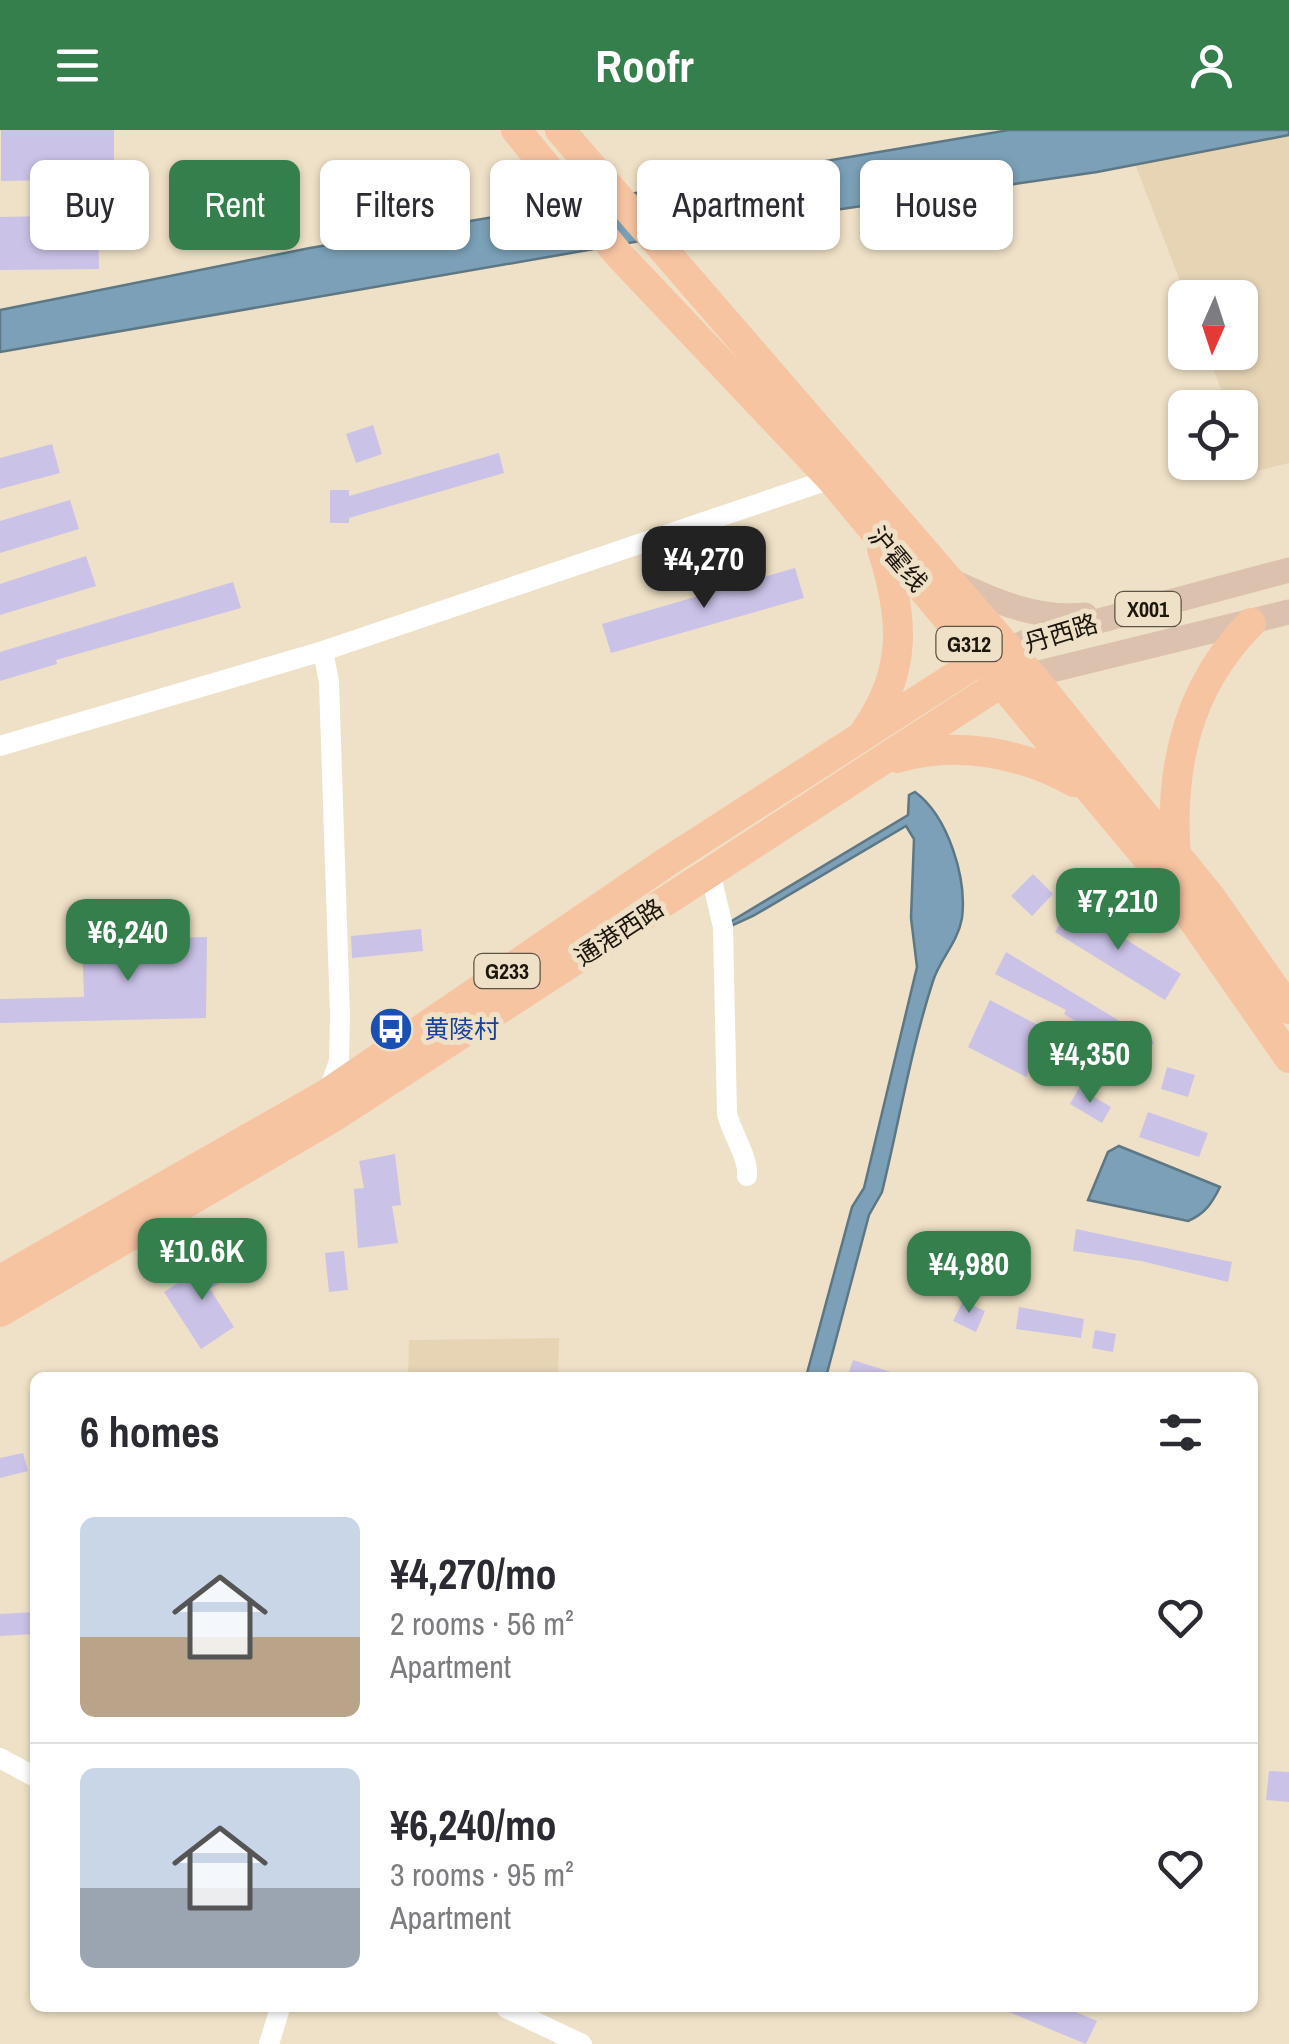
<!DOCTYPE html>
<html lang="en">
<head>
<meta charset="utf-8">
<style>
  :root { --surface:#fff; --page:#f2f2f3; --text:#2b2b33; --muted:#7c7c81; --line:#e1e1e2; --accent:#357f4c }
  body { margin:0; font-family:"Archivo Narrow","Noto Sans SC",sans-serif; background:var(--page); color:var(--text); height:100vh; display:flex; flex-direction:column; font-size:38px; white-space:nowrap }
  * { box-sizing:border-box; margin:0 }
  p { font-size:32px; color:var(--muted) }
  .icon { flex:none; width:55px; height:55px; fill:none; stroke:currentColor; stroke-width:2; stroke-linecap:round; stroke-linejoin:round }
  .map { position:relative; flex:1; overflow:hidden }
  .details { position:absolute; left:30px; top:1242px; width:1228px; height:640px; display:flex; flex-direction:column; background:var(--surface); border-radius:15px; box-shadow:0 2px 8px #0004 }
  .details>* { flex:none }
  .hud { position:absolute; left:30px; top:30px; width:1230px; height:90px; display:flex; gap:20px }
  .needle { width:65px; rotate:183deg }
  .controls { position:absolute; left:1168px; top:150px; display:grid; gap:20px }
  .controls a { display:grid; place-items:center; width:90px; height:90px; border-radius:15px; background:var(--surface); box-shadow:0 2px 8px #0004; font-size:50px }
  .price { position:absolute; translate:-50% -85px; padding:0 22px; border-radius:20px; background:var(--accent); color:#fff; font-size:32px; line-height:65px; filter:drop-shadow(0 2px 5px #0008) }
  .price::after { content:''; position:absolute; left:50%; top:60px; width:30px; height:22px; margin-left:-15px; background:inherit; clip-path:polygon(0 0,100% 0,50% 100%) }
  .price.on { background:#222; color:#fff }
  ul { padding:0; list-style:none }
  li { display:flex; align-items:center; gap:30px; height:250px; padding:0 50px }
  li+li { border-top:2px solid var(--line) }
  li span { display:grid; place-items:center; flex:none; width:280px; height:200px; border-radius:15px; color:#555 }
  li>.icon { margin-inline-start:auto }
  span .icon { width:120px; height:120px; fill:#fffc; stroke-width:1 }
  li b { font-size:42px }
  h2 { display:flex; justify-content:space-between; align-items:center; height:120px; padding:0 50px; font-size:42px }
  .pill { padding:0 35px; border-radius:15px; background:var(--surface); box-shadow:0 2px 8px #0004; font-size:35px; line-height:90px }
  .pill.on { background:var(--accent); color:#fff }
  header { display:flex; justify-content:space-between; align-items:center; height:130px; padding:0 50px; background:var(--accent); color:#fff; font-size:45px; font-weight:700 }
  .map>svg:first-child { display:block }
  .built { fill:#e7d4b5 }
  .water { fill:#7ba0b7; stroke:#5e7784; stroke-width:2.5 }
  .building { fill:#cbc2e7 }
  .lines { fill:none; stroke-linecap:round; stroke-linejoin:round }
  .minor { stroke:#fff; stroke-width:20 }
  .major { stroke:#dcc1ae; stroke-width:25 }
  .highway { stroke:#f7c4a2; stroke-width:30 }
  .labels { text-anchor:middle; stroke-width:10; stroke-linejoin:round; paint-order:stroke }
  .shield { fill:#efe1c7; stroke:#5b5345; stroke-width:2.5 }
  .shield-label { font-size:22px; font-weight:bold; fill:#1c160d }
  .street-label { font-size:25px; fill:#1c160d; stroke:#efe1c7 }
  .transit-label { font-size:25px; fill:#164399; stroke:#efe1c7; text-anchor:start }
</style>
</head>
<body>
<header><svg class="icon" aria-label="menu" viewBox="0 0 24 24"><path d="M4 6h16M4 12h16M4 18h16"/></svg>Roofr<svg class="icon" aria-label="person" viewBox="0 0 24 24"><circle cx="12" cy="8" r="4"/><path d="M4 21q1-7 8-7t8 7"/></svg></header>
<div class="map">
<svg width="1289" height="1914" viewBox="0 0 1289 1914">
  <rect width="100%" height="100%" fill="#efe1c7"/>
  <!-- built -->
  <path class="built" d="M 1122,0 L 1289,0 L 1289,333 L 1253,342 L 1240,308 L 1240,278 L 1228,277 L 1207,223 L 1240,222 L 1240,168 L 1186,167 Z
    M 559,1208 L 558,1247 L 408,1247 L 409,1210 Z"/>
  <!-- water -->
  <path class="water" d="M 1009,0 L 1289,0 L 1289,5 L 1097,42 L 744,93 L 0,222 L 0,180 L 310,118 Z
    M 915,662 C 948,686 967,748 962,788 C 958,812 940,829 933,851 C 911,919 899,992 882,1062 L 869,1085 L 826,1247 L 806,1247 L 852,1077 L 864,1058 L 917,837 L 911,788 L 914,709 L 906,696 L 753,786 L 731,796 L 730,792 L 908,685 L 909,665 Z
    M 1119,1016 L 1220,1057 C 1212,1073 1205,1084 1188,1091 L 1088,1070 L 1108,1022 Z"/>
  <!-- building -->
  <path class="building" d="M 1,0 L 114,0 L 114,49 L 1,51 Z
    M 98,85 L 99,139 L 0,140 L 0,87 Z
    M 373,295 L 382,324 L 356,333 L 346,304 Z
    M 52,314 L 60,343 L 0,359 L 0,328 Z
    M 499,323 L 504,343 L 349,388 L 349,393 L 330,393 L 330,360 L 349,360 L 349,366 Z
    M 70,370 L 79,399 L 0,423 L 0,391 Z
    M 86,426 L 96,456 L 0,485 L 0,454 Z
    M 795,438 L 804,468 L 611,523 L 602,494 Z
    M 233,452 L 241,478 L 56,530 L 57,534 L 0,551 L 0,522 Z
    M 1033,744 L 1053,764 L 1032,786 L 1011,766 Z
    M 1071,775 L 1181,844 L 1165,870 L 1055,802 Z
    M 421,799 L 423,821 L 352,828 L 351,806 Z
    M 207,807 L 206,888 L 0,893 L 0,869 L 84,867 L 82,811 Z
    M 1006,822 L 1154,912 L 1137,938 L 1109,920 L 1113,914 L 1064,884 L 1066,880 L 995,844 Z
    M 990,870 L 1053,903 L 1050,908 L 1087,928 L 1076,948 L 1037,927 L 1026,947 L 968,917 Z
    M 1167,937 L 1195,945 L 1188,967 L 1161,959 Z
    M 1079,958 L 1111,977 L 1102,993 L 1070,974 Z
    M 1148,982 L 1208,1003 L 1199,1027 L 1139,1007 Z
    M 395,1024 L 401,1075 L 392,1076 L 398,1113 L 358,1118 L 354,1059 L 364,1058 L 359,1031 Z
    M 1076,1099 L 1232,1132 L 1228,1152 L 1141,1131 L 1073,1121 Z
    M 344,1121 L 348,1160 L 329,1162 L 325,1123 Z
    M 948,1124 L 986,1137 L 978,1160 L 940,1146 Z
    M 219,1127 L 231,1146 L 210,1159 L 234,1197 L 201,1219 L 164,1162 Z
    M 963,1171 L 985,1181 L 976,1202 L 953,1191 Z
    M 1019,1177 L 1084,1189 L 1081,1208 L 1016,1199 Z
    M 1095,1200 L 1116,1204 L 1113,1222 L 1092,1218 Z
    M 853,1230 L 900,1245 L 899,1248 L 847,1248 Z
    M 23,1323 L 28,1341 L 0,1348 L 0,1328 Z
    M 35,1482 L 35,1504 L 0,1506 L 0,1484 Z
    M 1269,1641 L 1289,1642 L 1289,1672 L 1266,1670 Z
    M 999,1878 L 1066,1878 L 1097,1891 L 1086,1914 Z"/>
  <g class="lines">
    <!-- minor -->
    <path class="minor" d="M 323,521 L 329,552 L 340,885 L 339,931 L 328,963
      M 0,616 L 323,521 L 831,349
      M 710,741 L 723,797 L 727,984 C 732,1004 749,1028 747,1046
      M 0,1628 L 35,1647
      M 506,1878 L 582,1914
      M 269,1914 L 280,1878"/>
    <!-- major -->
    <path class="major" d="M 952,451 C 994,471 1037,490 1085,485
      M 1007,520 L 1035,508 L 1289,440
      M 1031,545 L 1289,482"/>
    <!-- highway -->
    <path class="highway" d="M 516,0 L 619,125 L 831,349 L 1163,747 L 1289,928
      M 560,0 L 1031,545 L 1212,769 L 1289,879
      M 864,603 C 908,541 904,488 882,419
      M 897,628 C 956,610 1022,623 1074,652
      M 1176,727 C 1169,638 1187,557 1251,493
      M 0,1150 L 328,963 L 668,731 L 982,529 L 1007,520
      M 0,1182 L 335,986 L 1001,553 L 1031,545"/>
  </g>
  <!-- icons -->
  <defs>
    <g id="bus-disc" transform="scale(2.25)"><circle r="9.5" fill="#1a4fb4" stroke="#efe1c7"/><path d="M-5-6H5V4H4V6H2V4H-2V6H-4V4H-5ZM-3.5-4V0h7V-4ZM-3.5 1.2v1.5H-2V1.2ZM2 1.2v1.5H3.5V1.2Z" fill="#fff"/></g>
  </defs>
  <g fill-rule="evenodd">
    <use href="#bus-disc" x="391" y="899"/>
  </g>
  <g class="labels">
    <!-- shield labels -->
    <g class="shield">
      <rect x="1115.5" y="462" width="65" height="34" rx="8"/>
      <rect x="936.5" y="497" width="65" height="34" rx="8"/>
      <rect x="474.5" y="824" width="65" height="34" rx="8"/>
    </g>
    <g class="shield-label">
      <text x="1148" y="487">X001</text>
      <text x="969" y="522">G312</text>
      <text x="507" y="849">G233</text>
    </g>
    <!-- street labels -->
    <g class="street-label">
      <text transform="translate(898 429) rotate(50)" y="9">沪霍线</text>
      <text transform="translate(1061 503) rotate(-17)" y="9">丹西路</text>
      <text transform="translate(619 802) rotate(-33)" y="9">通港西路</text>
    </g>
    <!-- transit labels -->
    <g class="transit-label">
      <text x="424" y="908">黄陵村</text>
    </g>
  </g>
</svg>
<div class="controls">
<a><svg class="needle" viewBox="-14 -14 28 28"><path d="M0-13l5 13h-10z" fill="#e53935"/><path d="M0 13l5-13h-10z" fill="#7c7c81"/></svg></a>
<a><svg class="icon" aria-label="locate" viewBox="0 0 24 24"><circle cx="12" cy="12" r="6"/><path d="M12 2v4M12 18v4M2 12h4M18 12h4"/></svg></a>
</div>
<b class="price on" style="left:704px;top:481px">¥4,270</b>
<b class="price" style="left:1118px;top:823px">¥7,210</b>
<b class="price" style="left:128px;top:854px">¥6,240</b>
<b class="price" style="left:1090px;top:976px">¥4,350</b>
<b class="price" style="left:202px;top:1173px">¥10.6K</b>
<b class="price" style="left:969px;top:1186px">¥4,980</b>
<div class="hud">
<a class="pill">Buy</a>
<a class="pill on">Rent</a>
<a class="pill">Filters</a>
<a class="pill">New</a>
<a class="pill">Apartment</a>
<a class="pill">House</a>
</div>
<section class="details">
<h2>6 homes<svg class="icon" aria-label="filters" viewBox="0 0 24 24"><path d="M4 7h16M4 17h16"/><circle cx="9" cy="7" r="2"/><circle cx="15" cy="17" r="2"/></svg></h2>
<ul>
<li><span style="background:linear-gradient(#c9d6e8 60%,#b9a48a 0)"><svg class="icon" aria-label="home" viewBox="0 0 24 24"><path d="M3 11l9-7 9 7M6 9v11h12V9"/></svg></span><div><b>¥4,270/mo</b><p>2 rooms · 56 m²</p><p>Apartment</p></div><svg class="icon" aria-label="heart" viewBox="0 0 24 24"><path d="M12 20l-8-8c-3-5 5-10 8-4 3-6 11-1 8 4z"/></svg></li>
<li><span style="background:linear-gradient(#c9d6e8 60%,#9aa5b1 0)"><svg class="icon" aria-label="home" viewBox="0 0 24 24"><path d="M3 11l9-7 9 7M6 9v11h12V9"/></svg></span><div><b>¥6,240/mo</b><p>3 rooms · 95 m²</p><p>Apartment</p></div><svg class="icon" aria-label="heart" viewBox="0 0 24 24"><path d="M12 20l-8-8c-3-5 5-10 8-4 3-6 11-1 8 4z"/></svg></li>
</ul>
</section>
</div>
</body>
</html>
